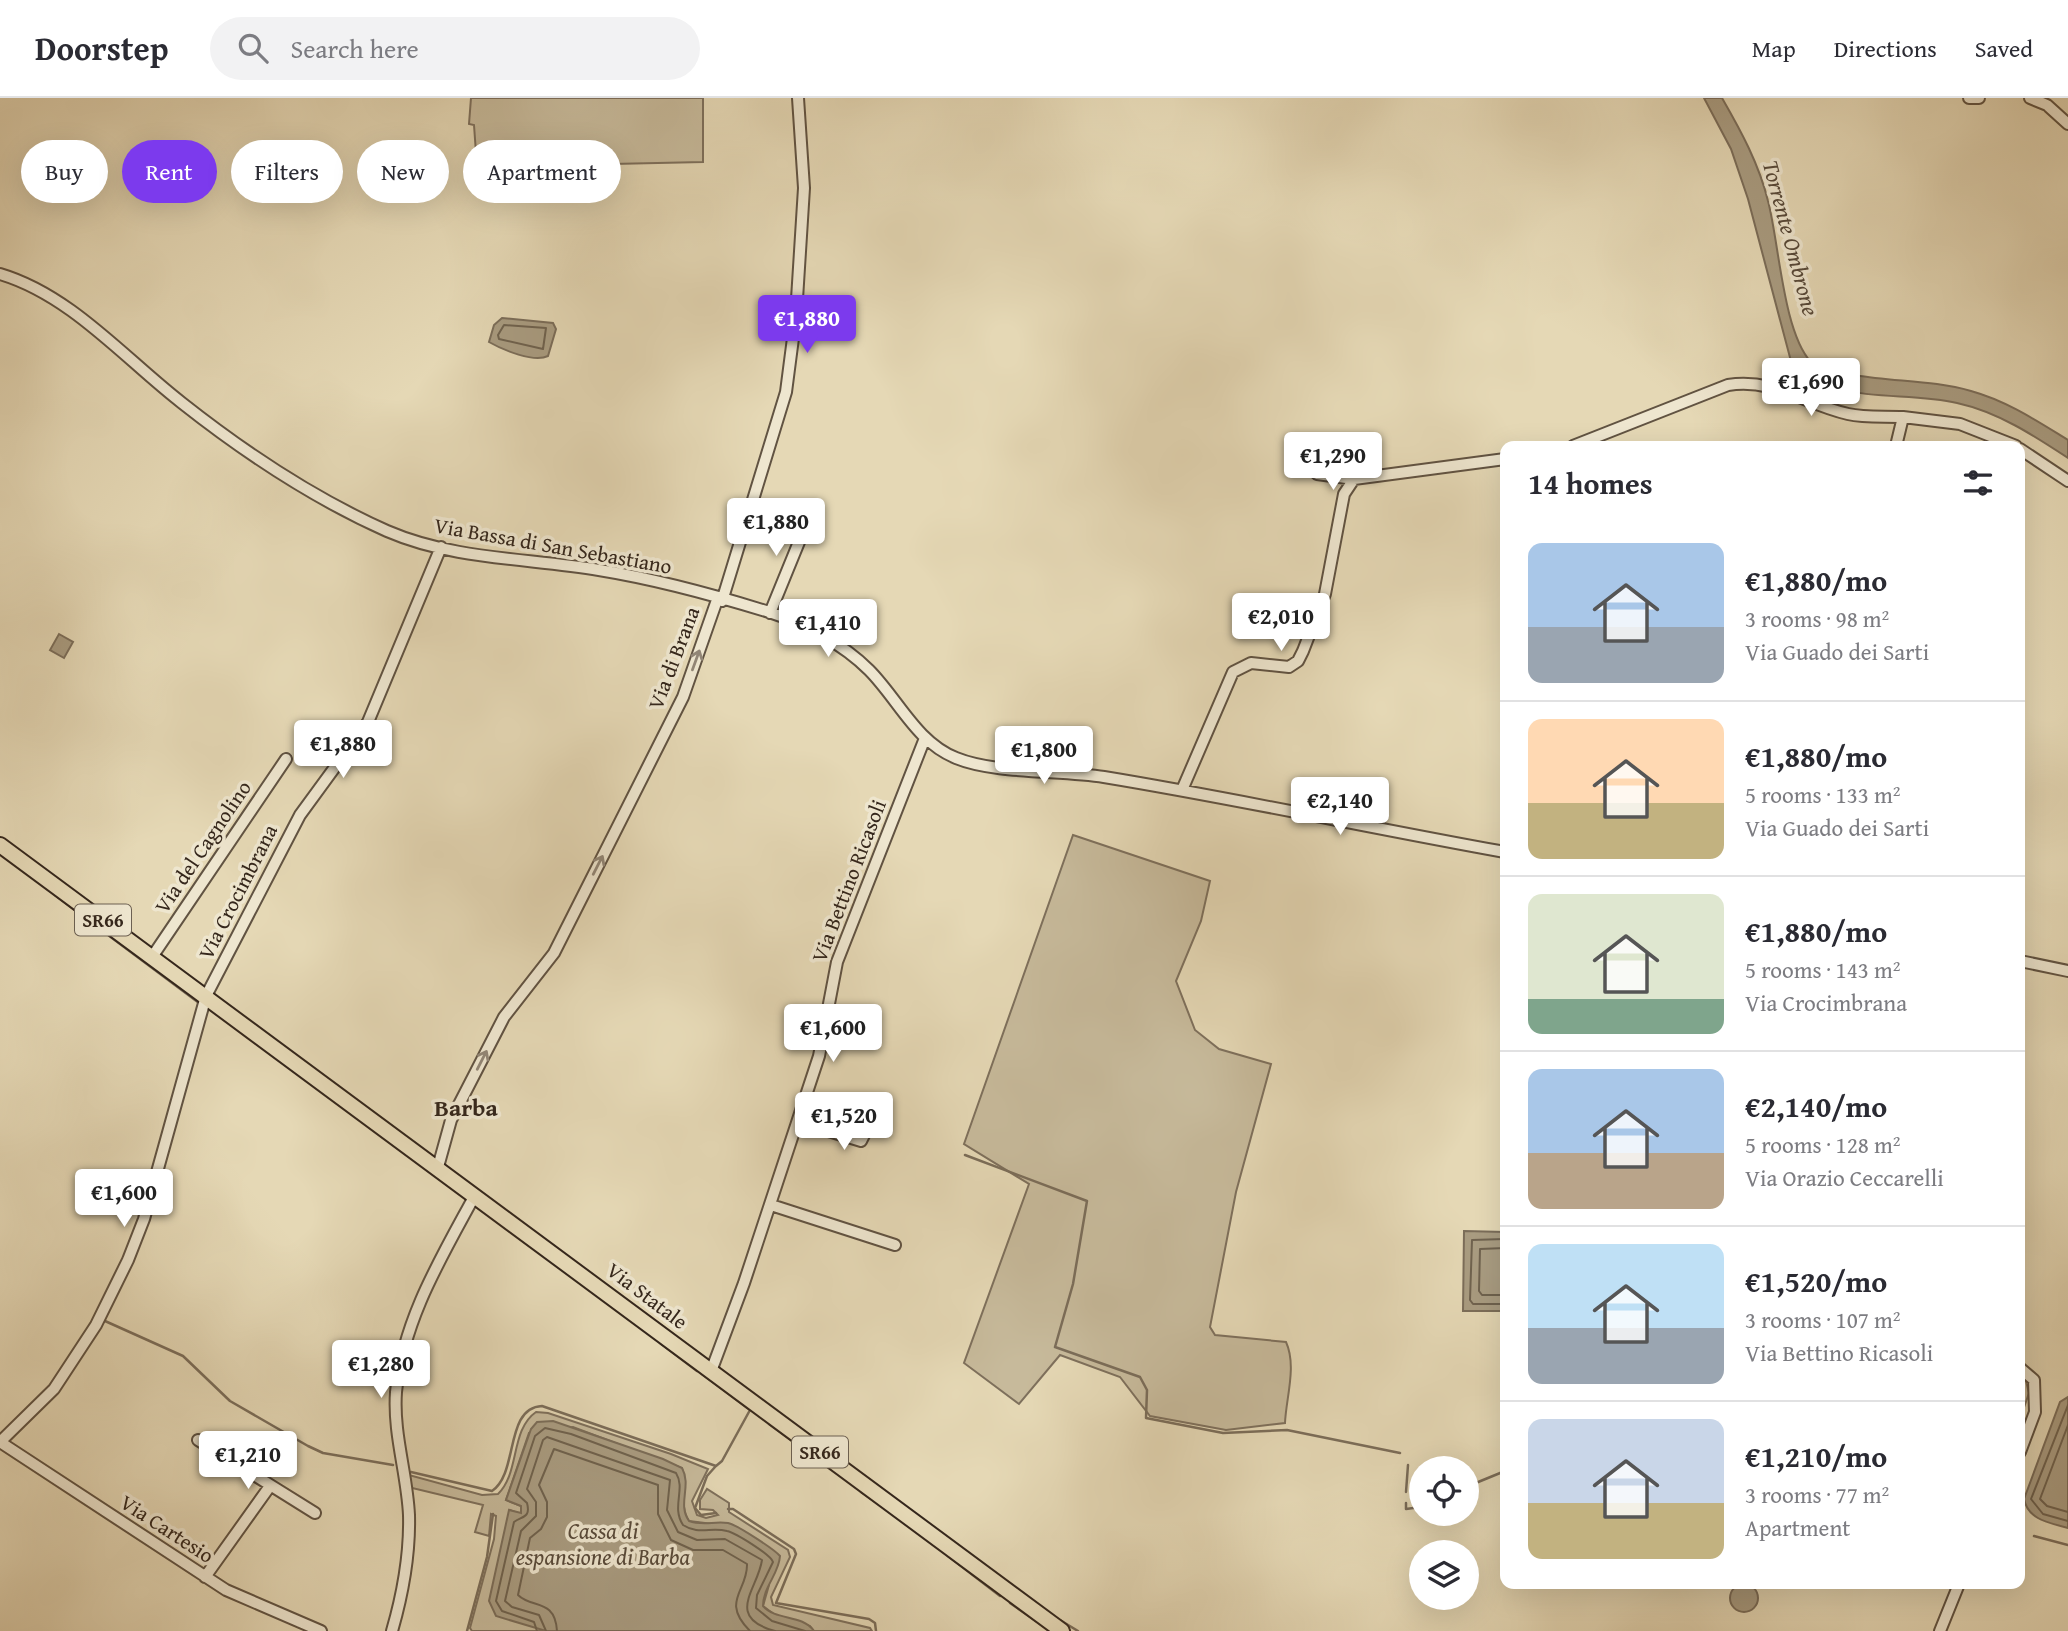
<!DOCTYPE html>
<html lang="en">
<head>
<meta charset="utf-8">
<style>
  :root { --surface:#fff; --page:#f2f2f3; --text:#2b2b33; --muted:#7c7c81; --line:#e1e1e2; --accent:#7c3aed }
  body { margin:0; font-family:"Gentium Book Plus",serif; background:var(--page); color:var(--text); height:100vh; display:flex; flex-direction:column; font-size:26px; white-space:nowrap }
  * { box-sizing:border-box; margin:0 }
  p { font-size:23px; color:var(--muted) }
  .icon { flex:none; width:38px; height:38px; fill:none; stroke:currentColor; stroke-width:2; stroke-linecap:round; stroke-linejoin:round }
  .map { position:relative; flex:1; overflow:hidden }
  .sheet { position:absolute; left:1500px; top:343px; width:525px; height:1148px; display:flex; flex-direction:column; background:var(--surface); border-radius:14px; box-shadow:0 7px 28px #0002 }
  .sheet>* { flex:none }
  .top-card { position:absolute; left:21px; top:42px; width:665px; height:63px; display:flex; gap:14px }
  .buttons { position:absolute; left:1409px; top:1358px; display:grid; gap:14px }
  .buttons a { display:grid; place-items:center; width:70px; height:70px; border-radius:50%; background:var(--surface); box-shadow:0 7px 28px #0002; font-size:35px }
  .price { position:absolute; translate:-50% -60px; padding:0 16px; border-radius:7px; background:#fff; color:#222; font-size:23px; line-height:46px; filter:drop-shadow(0 2px 4px #0008) }
  .price::after { content:''; position:absolute; left:50%; top:42px; width:21px; height:16px; margin-left:-10px; background:inherit; clip-path:polygon(0 0,100% 0,50% 100%) }
  .price.selected { background:var(--accent); color:#fff }
  ul { padding:0; list-style:none }
  li { display:flex; align-items:center; gap:21px; height:175px; padding:0 28px }
  li+li { border-top:2px solid var(--line) }
  li span { display:grid; place-items:center; flex:none; width:196px; height:140px; border-radius:14px; color:#555 }
  li>.icon { margin-inline-start:auto }
  span .icon { width:84px; height:84px; fill:#fffc; stroke-width:1 }
  li b { font-size:30px }
  h2 { display:flex; justify-content:space-between; align-items:center; height:84px; padding:0 28px; font-size:30px }
  .tag { padding:0 24px; border-radius:32px; background:var(--surface); box-shadow:0 7px 28px #0002; font-size:24px; line-height:63px }
  .tag.selected { background:var(--accent); color:#fff }
  header { display:flex; align-items:center; gap:42px; box-sizing:border-box; height:98px; padding:0 35px; background:var(--surface); border-bottom:2px solid var(--line) }
  header strong { font-size:33px }
  nav { display:flex; gap:38px; margin-inline-start:auto; font-size:24px }
  .search { width:490px; height:63px; background:var(--page); display:flex; align-items:center; gap:18px; box-sizing:border-box; padding:0 24px; border-radius:38px; color:var(--muted); font-size:26px }
  .map>svg:first-child { display:block }
  .green { fill:#c7ba9b; stroke:#7e705c; stroke-width:2 }
  .water { fill:#a99c81; stroke:#7b6d59; stroke-width:2 }
  .lines { fill:none; stroke-linecap:round; stroke-linejoin:round }
  .shore { stroke:#6f624e; stroke-width:2 }
  .stream { stroke:#7b6d59; stroke-width:2.5 }
  .minor-casing { stroke:#615342; stroke-width:14 }
  .major-casing { stroke:#35271c; stroke-width:18 }
  .minor { stroke:#eee6cf; stroke-width:10 }
  .major { stroke:#e5d8b5; stroke-width:14 }
  .oneway { stroke:#928676 }
  .labels { text-anchor:middle; stroke-width:7; stroke-linejoin:round; paint-order:stroke }
  .shield { fill:#eee6cf; stroke:#6c6052; stroke-width:2 }
  .shield-label { font-size:19px; font-weight:bold; fill:#35271c }
  .street-label { font-size:21px; fill:#35271c; stroke:#eee6cf }
  .water-label { font-size:23px; font-style:italic; fill:#584a3a; stroke:#eee6cf }
  .quarter-label { font-size:24px; font-weight:bold; fill:#35271c; stroke:#eee6cf }
</style>
</head>
<body>
<header>
<strong>Doorstep</strong>
<div class="search"><svg class="icon" aria-label="search" viewBox="0 0 24 24"><circle cx="10" cy="10" r="6"/><path d="M15 15l6 6"/></svg>Search here</div>
<nav><a>Map</a><a>Directions</a><a>Saved</a></nav>
</header>
<div class="map">
<svg width="2068" height="1533" viewBox="0 0 2068 1533">
  <rect width="100%" height="100%" fill="#e5d8b5"/>
  <filter id="stains"><feTurbulence type="fractalNoise" baseFrequency=".00286" numOctaves="4"/><feColorMatrix values="0 0 0 0 .2 0 0 0 0 .09 0 0 0 0 .02 0 0 0 .5 -.17"/></filter>
  <radialGradient id="worn" r=".72"><stop offset=".6" stop-color="#630" stop-opacity="0"/><stop offset="1" stop-color="#630" stop-opacity=".3"/></radialGradient>
  <!-- green -->
  <path class="green" d="M 471,0 L 703,0 L 703,64 L 477,69 L 474,27 L 469,26 Z
    M 1073,737 L 1210,783 L 1201,823 L 1176,883 L 1195,932 L 1219,951 L 1271,966 L 1236,1094 L 1210,1229 L 1215,1237 L 1286,1244 C 1297,1268 1286,1300 1285,1325 L 1226,1332 L 1150,1318 L 1120,1279 L 1060,1257 L 1019,1306 L 964,1265 L 1029,1086 L 964,1046 Z
    M 2020,1280 L 2026,1283 L 2029,1295 L 2020,1321 Z
    M 536,1314 L 548,1315 L 671,1356 L 708,1371 L 692,1403 L 697,1417 L 706,1420 L 718,1417 L 713,1412 L 700,1411 L 700,1402 L 707,1391 L 729,1405 L 729,1414 L 788,1452 L 790,1459 L 771,1499 L 773,1507 L 870,1530 L 872,1533 L 814,1533 L 810,1528 L 775,1517 L 763,1508 L 769,1487 L 747,1437 L 737,1429 L 689,1423 C 678,1407 689,1388 682,1370 L 573,1329 L 529,1335 L 506,1402 L 521,1408 L 521,1416 L 510,1412 L 540,1532 L 546,1533 L 472,1533 L 470,1530 L 494,1441 L 496,1418 L 491,1416 L 489,1438 L 475,1434 L 483,1407 L 408,1389 L 409,1377 L 482,1397 L 498,1396 C 520,1375 510,1332 536,1314 Z"/>
  <!-- water -->
  <path class="water" d="M 1704,0 L 1722,0 C 1741,33 1759,66 1768,103 C 1779,144 1783,234 1811,264 C 1862,287 1919,278 1971,293 C 2007,303 2037,323 2068,342 L 2068,360 C 2033,337 1998,314 1957,305 C 1903,292 1837,308 1792,267 L 1748,101 L 1731,51 Z
    M 502,220 L 553,225 L 556,231 L 548,258 C 534,265 503,252 489,244 L 494,227 Z
    M 59,536 L 73,544 L 64,560 L 50,552 Z
    M 1464,1133 L 1505,1134 L 1505,1213 L 1463,1213 Z
    M 2068,1299 L 2068,1430 C 2050,1425 2028,1422 2024,1401 L 2060,1304 Z
    M 553,1323 L 663,1361 L 682,1370 C 692,1388 677,1406 689,1423 C 703,1428 714,1423 728,1425 C 737,1427 774,1451 780,1458 C 779,1476 763,1489 763,1508 C 776,1523 802,1516 814,1533 L 546,1533 L 496,1518 L 489,1503 L 509,1412 L 521,1415 L 521,1408 L 506,1402 L 531,1331 L 537,1324 Z
    M1730 1500a14 14 0 1 1 28 0a14 14 0 1 1-28 0Z"/>
  <g class="lines">
    <!-- shore -->
    <path class="shore" d="M 504,227 L 546,230 L 543,251 L 499,241 L 498,237 Z
      M 1505,1141 L 1472,1142 L 1470,1202 L 1473,1206 L 1505,1206
      M 1505,1150 L 1480,1151 L 1479,1193 L 1482,1197 L 1505,1197
      M 2068,1307 L 2031,1401 L 2043,1416 L 2068,1423
      M 2068,1327 L 2040,1401 L 2047,1408 L 2068,1414
      M 537,1533 L 534,1524 L 502,1513 L 496,1503 L 514,1424 C 522,1418 531,1420 527,1405 L 516,1395 L 535,1338 L 545,1330 L 571,1336 L 676,1375 C 686,1391 671,1409 683,1427 C 698,1437 711,1429 727,1433 C 736,1435 771,1457 773,1464 L 757,1497 L 756,1510 L 772,1523 L 805,1533
      M 546,1533 L 539,1517 L 512,1509 L 505,1503 L 521,1433 L 536,1418 L 536,1404 L 527,1391 L 543,1342 L 547,1339 L 670,1382 L 667,1412 L 678,1434 L 697,1442 L 725,1441 L 762,1462 C 758,1491 724,1519 775,1533
      M 557,1533 C 555,1500 532,1511 518,1497 L 530,1440 L 541,1431 L 547,1419 L 547,1404 L 539,1387 L 554,1351 L 658,1387 L 658,1416 L 671,1442 L 693,1452 L 723,1452 L 747,1466 C 748,1493 720,1503 750,1533"/>
    <!-- stream -->
    <path class="stream" d="M 55,797 L 98,830
      M 104,834 L 199,905
      M 965,1057 L 1087,1103 L 1073,1186 L 1055,1249 L 1140,1279 L 1147,1292 L 1146,1320 L 1223,1335 L 1287,1332 L 1400,1355
      M 105,1223 L 183,1258 L 230,1303 L 308,1348 L 323,1355 L 393,1367
      M 660,1245 L 697,1273
      M 769,1326 L 803,1351
      M 715,1369 L 707,1378 L 695,1410 L 701,1417 L 716,1415
      M 411,1374 L 492,1393 C 519,1375 504,1310 542,1308 L 716,1368 L 722,1363 L 750,1312 L 702,1276
      M 1466,1389 L 1505,1373
      M 861,1394 L 877,1405
      M 1406,1394 L 1408,1367
      M 1406,1405 L 1406,1411 L 1421,1409
      M 728,1411 L 733,1411 L 794,1451 L 796,1456 L 776,1505 L 869,1521 L 875,1525 L 876,1533
      M 2034,1438 L 2068,1447
      M 948,1458 L 1000,1498
      M 1010,1505 L 1046,1530
      M 1060,1522 L 1078,1533
      M 467,1533 L 487,1459 L 493,1416"/>
    <!-- minor casing -->
    <g class="minor-casing">
      <path id="minor" d="M 1969,0 L 1979,0
        M 2030,0 L 2047,7 L 2068,26
        M 0,176 C 71,197 125,261 182,305 C 244,354 315,401 387,433 C 454,462 528,460 599,472 C 655,481 714,497 769,514 C 804,525 843,546 869,572 C 898,601 916,644 956,660 C 995,676 1060,672 1104,679 C 1238,701 1371,730 1505,754
        M 1903,319 L 1960,326 L 2016,348
        M 1573,348 L 1728,287 C 1775,280 1804,306 1848,316 C 1865,320 1885,318 1903,319 L 1896,348
        M 2020,351 L 2068,383
        M 1317,376 L 1354,381 L 1505,361
        M 722,503 L 786,294 L 796,217 L 804,90 L 798,0
        M 770,515 L 810,417
        M 1182,692 L 1233,574 L 1251,565 L 1289,569 L 1298,563 L 1303,553 L 1325,496 L 1344,396 L 1354,381
        M 152,859 L 286,661
        M 2020,863 L 2068,873
        M 799,1024 L 861,1043 L 867,1031
        M 438,1069 L 451,1022 L 504,919 L 554,855 L 683,599 L 717,502
        M 771,1107 L 895,1147
        M 2020,1270 L 2034,1282 L 2035,1314 L 2020,1354
        M 708,1272 L 713,1268 L 744,1185 L 819,958 L 837,864 L 925,640
        M 198,1342 L 315,1415
        M 0,1344 L 54,1291 L 96,1227 L 128,1162 L 144,1121 L 206,898 L 300,717 L 368,624 L 441,449
        M 0,1344 L 226,1492 L 321,1533
        M 205,1479 L 270,1388
        M 392,1533 C 403,1495 410,1456 409,1417 C 407,1375 393,1336 396,1294 C 403,1222 441,1160 475,1097
        M 1940,1533 L 1959,1486"/>
    </g>
    <!-- major casing -->
    <g class="major-casing">
      <path id="major" d="M 0,747 L 1062,1533"/>
    </g>
    <!-- minor -->
    <use href="#minor" class="minor"/>
    <!-- major -->
    <use href="#major" class="major"/>
  </g>
  <!-- one-way arrows -->
  <defs><path id="oneway-shaft" d="M-6 0H5M1.5-3L5.5 0L1.5 3" fill="none" stroke-width="1.6" stroke-linecap="round" stroke-linejoin="round" transform="scale(1.75)"/></defs>
  <g class="oneway">
    <use href="#oneway-shaft" transform="translate(696 562) rotate(-70)"/>
    <use href="#oneway-shaft" transform="translate(598 767) rotate(-63)"/>
    <use href="#oneway-shaft" transform="translate(482 962) rotate(-63)"/>
  </g>
  <g class="labels">
    <!-- shield labels -->
    <g class="shield">
      <rect x="75" y="806.5" width="56" height="31" rx="5"/>
      <rect x="792" y="1338.5" width="56" height="31" rx="5"/>
    </g>
    <g class="shield-label">
      <text x="103" y="829">SR66</text>
      <text x="820" y="1361">SR66</text>
    </g>
    <!-- street labels -->
    <g class="street-label">
      <text transform="translate(553 448) rotate(10)" y="7">Via Bassa di San Sebastiano</text>
      <text transform="translate(674 560) rotate(-69)" y="7">Via di Brana</text>
      <text transform="translate(203 749) rotate(-56)" y="7">Via del Cagnolino</text>
      <text transform="translate(849 783) rotate(-69)" y="7">Via Bettino Ricasoli</text>
      <text transform="translate(238 794) rotate(-63)" y="7">Via Crocimbrana</text>
      <text transform="translate(647 1198) rotate(37)" y="7">Via Statale</text>
      <text transform="translate(167 1431) rotate(33)" y="7">Via Cartesio</text>
    </g>
    <!-- water labels -->
    <g class="water-label">
      <text transform="translate(1791 140) rotate(75)" y="8">Torrente Ombrone</text>
      <text x="603" y="1441">Cassa di<tspan x="603" dy="26">espansione di Barba</tspan></text>
    </g>
    <!-- quarter labels -->
    <g class="quarter-label">
      <text x="466" y="1018">Barba</text>
    </g>
  </g>
  <rect width="100%" height="100%" filter="url(#stains)"/>
  <rect width="100%" height="100%" fill="url(#worn)"/>
</svg>
<div class="buttons">
<a><svg class="icon" aria-label="locate" viewBox="0 0 24 24"><circle cx="12" cy="12" r="6"/><path d="M12 2v4M12 18v4M2 12h4M18 12h4"/></svg></a>
<a><svg class="icon" aria-label="layers" viewBox="0 0 24 24"><path d="M12 4l9 5-9 5-9-5zM3 14l9 5 9-5"/></svg></a>
</div>
<b class="price selected" style="left:807px;top:257px">€1,880</b>
<b class="price" style="left:1811px;top:320px">€1,690</b>
<b class="price" style="left:1333px;top:394px">€1,290</b>
<b class="price" style="left:776px;top:460px">€1,880</b>
<b class="price" style="left:1281px;top:555px">€2,010</b>
<b class="price" style="left:828px;top:561px">€1,410</b>
<b class="price" style="left:343px;top:682px">€1,880</b>
<b class="price" style="left:1044px;top:688px">€1,800</b>
<b class="price" style="left:1340px;top:739px">€2,140</b>
<b class="price" style="left:833px;top:966px">€1,600</b>
<b class="price" style="left:844px;top:1054px">€1,520</b>
<b class="price" style="left:124px;top:1131px">€1,600</b>
<b class="price" style="left:381px;top:1302px">€1,280</b>
<b class="price" style="left:248px;top:1393px">€1,210</b>
<div class="top-card">
<a class="tag">Buy</a>
<a class="tag selected">Rent</a>
<a class="tag">Filters</a>
<a class="tag">New</a>
<a class="tag">Apartment</a>
</div>
<section class="sheet">
<h2>14 homes<svg class="icon" aria-label="filters" viewBox="0 0 24 24"><path d="M4 7h16M4 17h16"/><circle cx="9" cy="7" r="2"/><circle cx="15" cy="17" r="2"/></svg></h2>
<ul>
<li><span style="background:linear-gradient(#a9c7e8 60%,#9aa5b1 0)"><svg class="icon" aria-label="home" viewBox="0 0 24 24"><path d="M3 11l9-7 9 7M6 9v11h12V9"/></svg></span><div><b>€1,880/mo</b><p>3 rooms · 98 m²</p><p>Via Guado dei Sarti</p></div></li>
<li><span style="background:linear-gradient(#ffd9b3 60%,#c2b280 0)"><svg class="icon" aria-label="home" viewBox="0 0 24 24"><path d="M3 11l9-7 9 7M6 9v11h12V9"/></svg></span><div><b>€1,880/mo</b><p>5 rooms · 133 m²</p><p>Via Guado dei Sarti</p></div></li>
<li><span style="background:linear-gradient(#dfe7d0 75%,#7fa58c 0)"><svg class="icon" aria-label="home" viewBox="0 0 24 24"><path d="M3 11l9-7 9 7M6 9v11h12V9"/></svg></span><div><b>€1,880/mo</b><p>5 rooms · 143 m²</p><p>Via Crocimbrana</p></div></li>
<li><span style="background:linear-gradient(#a9c7e8 60%,#b9a48a 0)"><svg class="icon" aria-label="home" viewBox="0 0 24 24"><path d="M3 11l9-7 9 7M6 9v11h12V9"/></svg></span><div><b>€2,140/mo</b><p>5 rooms · 128 m²</p><p>Via Orazio Ceccarelli</p></div></li>
<li><span style="background:linear-gradient(#bfe0f5 60%,#9aa5b1 0)"><svg class="icon" aria-label="home" viewBox="0 0 24 24"><path d="M3 11l9-7 9 7M6 9v11h12V9"/></svg></span><div><b>€1,520/mo</b><p>3 rooms · 107 m²</p><p>Via Bettino Ricasoli</p></div></li>
<li><span style="background:linear-gradient(#c9d6e8 60%,#c2b280 0)"><svg class="icon" aria-label="home" viewBox="0 0 24 24"><path d="M3 11l9-7 9 7M6 9v11h12V9"/></svg></span><div><b>€1,210/mo</b><p>3 rooms · 77 m²</p><p>Apartment</p></div></li>
</ul>
</section>
</div>
</body>
</html>
